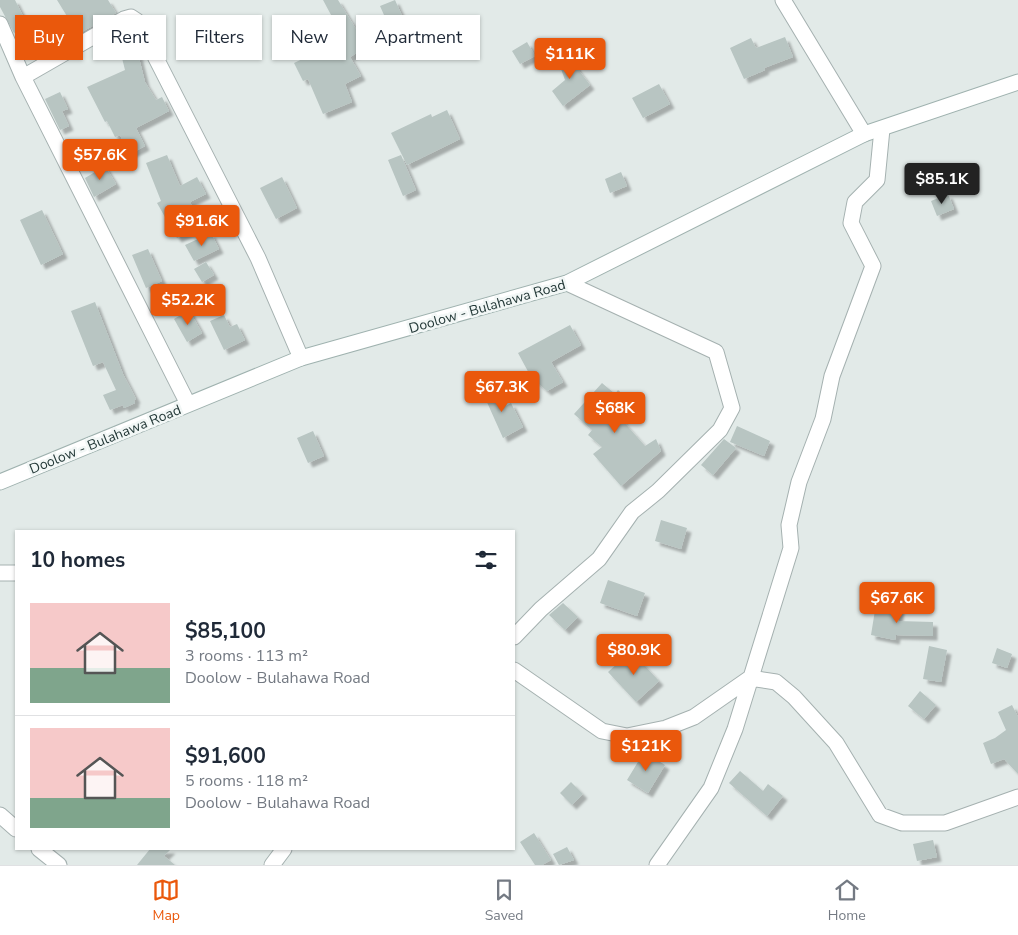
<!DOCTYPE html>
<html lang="en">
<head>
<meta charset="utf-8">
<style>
  :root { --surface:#fff; --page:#f2f2f3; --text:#1f2937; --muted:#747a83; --line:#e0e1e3; --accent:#ea580c }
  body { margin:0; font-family:"Nunito Sans",sans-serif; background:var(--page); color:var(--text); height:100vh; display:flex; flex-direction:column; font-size:19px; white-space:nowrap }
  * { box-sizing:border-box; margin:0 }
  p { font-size:16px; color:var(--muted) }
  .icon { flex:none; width:28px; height:28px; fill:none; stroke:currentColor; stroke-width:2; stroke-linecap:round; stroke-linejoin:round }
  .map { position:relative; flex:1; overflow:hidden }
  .details { position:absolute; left:15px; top:530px; width:500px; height:320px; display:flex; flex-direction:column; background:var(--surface); border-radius:0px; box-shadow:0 1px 4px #0004 }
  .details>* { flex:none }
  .top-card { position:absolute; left:15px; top:15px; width:500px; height:45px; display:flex; gap:10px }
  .price { position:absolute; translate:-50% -42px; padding:0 11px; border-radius:5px; background:var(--accent); color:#fff; font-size:16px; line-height:32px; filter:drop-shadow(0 1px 2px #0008) }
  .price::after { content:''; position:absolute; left:50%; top:30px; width:15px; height:11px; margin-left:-8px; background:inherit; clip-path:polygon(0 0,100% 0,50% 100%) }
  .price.active { background:#222; color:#fff }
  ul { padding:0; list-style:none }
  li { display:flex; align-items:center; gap:15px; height:125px; padding:0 15px }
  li+li { border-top:1px solid var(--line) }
  li span { display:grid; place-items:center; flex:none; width:140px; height:100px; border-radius:0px; color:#555 }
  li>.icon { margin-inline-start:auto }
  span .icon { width:60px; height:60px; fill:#fffc; stroke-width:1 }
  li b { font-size:21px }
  h2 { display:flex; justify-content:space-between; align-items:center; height:60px; padding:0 15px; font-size:21px }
  .chip { padding:0 18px; border-radius:0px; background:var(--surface); box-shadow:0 1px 4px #0004; font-size:18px; line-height:45px }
  .chip.active { background:var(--accent); color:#fff }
  .dock { display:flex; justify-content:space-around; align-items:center; height:70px; border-top:1px solid var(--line); background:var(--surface); font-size:14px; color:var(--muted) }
  .dock a { display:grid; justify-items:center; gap:2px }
  .dock .active { color:var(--accent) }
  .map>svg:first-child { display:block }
  .building { fill:#b8c5c2; filter:url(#shadow) }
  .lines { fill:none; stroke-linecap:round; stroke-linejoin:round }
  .street-casing { stroke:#a5b1b0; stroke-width:17 }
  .secondary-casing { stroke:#9fb2af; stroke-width:17 }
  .street { stroke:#fff; stroke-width:15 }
  .secondary { stroke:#fff; stroke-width:15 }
  .labels { text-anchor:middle; stroke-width:5; stroke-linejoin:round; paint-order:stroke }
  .street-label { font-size:14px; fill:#243938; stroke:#f2f7f6 }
</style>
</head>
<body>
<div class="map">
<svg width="1018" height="865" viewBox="0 0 1018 865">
  <defs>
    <filter id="shadow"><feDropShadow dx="4.5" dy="4.5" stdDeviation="1" flood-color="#0004"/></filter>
  </defs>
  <rect width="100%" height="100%" fill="#e2eae8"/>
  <!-- building -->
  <path class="building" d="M 0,0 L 15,0 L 28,26 L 14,33 L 0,7 Z
    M 57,0 L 108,0 L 116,13 L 78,34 Z
    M 323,0 L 338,0 L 367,47 L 350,57 L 361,76 L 345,84 L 352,102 L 323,114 L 308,79 L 303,81 L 294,63 L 344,39 Z
    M 395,0 L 403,18 L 388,24 L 380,6 Z
    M 785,37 L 793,57 L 764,68 L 765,70 L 744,79 L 730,48 L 751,38 L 756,48 Z
    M 527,42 L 535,56 L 520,64 L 512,51 Z
    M 571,53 L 577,68 L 590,85 L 563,106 L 552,91 L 565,80 L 557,58 Z
    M 138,54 L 145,82 L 156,100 L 162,97 L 169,111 L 136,128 L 145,146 L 130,154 L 120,135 L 115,137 L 107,121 L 105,122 L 87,87 L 125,70 L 122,58 Z
    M 659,84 L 670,104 L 643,118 L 632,98 Z
    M 60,92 L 68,109 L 62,111 L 69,126 L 60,130 L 45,99 Z
    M 447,110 L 460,139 L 407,165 L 391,133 L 431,114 L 432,117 Z
    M 167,155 L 180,186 L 197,177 L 206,194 L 190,202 L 192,206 L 183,210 L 193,231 L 177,238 L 157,203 L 161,201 L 146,163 Z
    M 401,155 L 416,190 L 403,196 L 388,160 Z
    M 105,166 L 116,184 L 94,197 L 85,178 Z
    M 621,172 L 627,186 L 610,193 L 605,179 Z
    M 282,177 L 297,208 L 276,219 L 260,188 Z
    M 948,194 L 954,209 L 937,216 L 931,201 Z
    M 42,210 L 63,254 L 41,265 L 20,220 Z
    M 211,233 L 219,249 L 194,261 L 185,245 Z
    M 148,249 L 162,281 L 146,288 L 132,255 Z
    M 206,262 L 214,275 L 202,282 L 194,269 Z
    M 95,302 L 123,374 L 136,399 L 134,400 L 135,403 L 124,408 L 123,405 L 110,410 L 103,395 L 116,390 L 103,362 L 93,366 L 71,311 Z
    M 189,310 L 202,333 L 187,342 L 174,319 Z
    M 224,315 L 230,327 L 237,324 L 245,340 L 224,350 L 210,321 Z
    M 570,325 L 581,345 L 551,362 L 563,382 L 547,391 L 531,377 L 518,353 Z
    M 602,383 L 615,394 L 618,390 L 635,405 L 622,420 L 645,446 L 656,439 L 661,451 L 621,486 L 593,454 L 602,447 L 588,435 L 592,430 L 574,414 Z
    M 496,386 L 504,407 L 511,403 L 523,427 L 503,438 L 482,391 Z
    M 737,426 L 770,441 L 764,456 L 730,442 Z
    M 313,431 L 324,456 L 308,463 L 297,438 Z
    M 724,439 L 736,448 L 713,475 L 701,465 Z
    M 661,520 L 687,528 L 681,549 L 655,541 Z
    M 608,580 L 645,593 L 637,616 L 600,603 Z
    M 563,603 L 578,617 L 565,630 L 549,615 Z
    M 876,604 L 900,608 L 898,621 L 933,622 L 933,636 L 896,635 L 895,640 L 871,635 Z
    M 929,646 L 947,650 L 941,682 L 923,679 Z
    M 997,648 L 1012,654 L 1007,668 L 992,663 Z
    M 631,651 L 659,681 L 636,702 L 608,672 Z
    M 920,691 L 936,705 L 924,719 L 908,706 Z
    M 1012,705 L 1018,717 L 1018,774 L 1004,759 L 991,764 L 983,743 L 995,738 L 1006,730 L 998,712 Z
    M 644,752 L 665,765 L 648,793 L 627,780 Z
    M 740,771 L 763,791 L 768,784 L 783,796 L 767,816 L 729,783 Z
    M 571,782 L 583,794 L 572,805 L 560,793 Z
    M 534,833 L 551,860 L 542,865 L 535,865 L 520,842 Z
    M 933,840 L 937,857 L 917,861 L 913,844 Z
    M 567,847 L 574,860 L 559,865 L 553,854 Z
    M 150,849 L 171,849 L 164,856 L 175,865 L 137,865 Z"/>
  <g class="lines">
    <!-- street casing -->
    <g class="street-casing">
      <path id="street" d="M 783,0 L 864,134
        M 0,24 L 23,77 L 124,19 L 131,17 L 137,21 L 258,258 L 301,358
        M 23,77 L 188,404
        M 0,573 L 16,573
        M 514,637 L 541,609 L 599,559 L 632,512 L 658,491 L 720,430 L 732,408 L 716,352 L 567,283
        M 514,670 L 602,731 L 627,736 L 666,728 L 694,717 L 750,678 L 776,682 L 794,697 L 836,743 L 880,815 L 902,823 L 945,823 L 1018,797
        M 0,815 L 16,829
        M 39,849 L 59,865
        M 272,865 L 284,849
        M 657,865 L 711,788 L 735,729 L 791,548 L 789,525 L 799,482 L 823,419 L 832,376 L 873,266 L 851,223 L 855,202 L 877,180 L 882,129"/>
    </g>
    <!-- secondary casing -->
    <g class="secondary-casing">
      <path id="secondary" d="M 0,482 L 301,358 L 567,283 L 864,134 L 1018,82"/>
    </g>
    <!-- street -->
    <use href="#street" class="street"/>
    <!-- secondary -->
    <use href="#secondary" class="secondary"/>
  </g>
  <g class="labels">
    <!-- street labels -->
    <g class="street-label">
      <text transform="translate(487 306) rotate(-16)" y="5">Doolow - Bulahawa Road</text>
      <text transform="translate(105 439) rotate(-22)" y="5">Doolow - Bulahawa Road</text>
    </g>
  </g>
</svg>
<b class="price" style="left:570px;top:80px">$111K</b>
<b class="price" style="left:100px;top:181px">$57.6K</b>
<b class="price active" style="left:942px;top:205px">$85.1K</b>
<b class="price" style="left:202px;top:247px">$91.6K</b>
<b class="price" style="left:188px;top:326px">$52.2K</b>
<b class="price" style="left:502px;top:413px">$67.3K</b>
<b class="price" style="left:615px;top:434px">$68K</b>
<b class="price" style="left:897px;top:624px">$67.6K</b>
<b class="price" style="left:634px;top:676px">$80.9K</b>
<b class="price" style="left:646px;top:772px">$121K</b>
<div class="top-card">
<a class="chip active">Buy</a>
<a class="chip">Rent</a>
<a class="chip">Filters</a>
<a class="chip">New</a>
<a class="chip">Apartment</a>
</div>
<section class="details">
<h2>10 homes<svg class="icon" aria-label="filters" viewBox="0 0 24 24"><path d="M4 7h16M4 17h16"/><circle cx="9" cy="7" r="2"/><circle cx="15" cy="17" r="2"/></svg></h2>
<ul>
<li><span style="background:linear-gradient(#f6c9c9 65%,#7fa58c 0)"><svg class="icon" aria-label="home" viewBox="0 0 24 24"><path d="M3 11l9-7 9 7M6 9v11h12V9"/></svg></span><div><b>$85,100</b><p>3 rooms · 113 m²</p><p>Doolow - Bulahawa Road</p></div></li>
<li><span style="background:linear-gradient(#f6c9c9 70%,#7fa58c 0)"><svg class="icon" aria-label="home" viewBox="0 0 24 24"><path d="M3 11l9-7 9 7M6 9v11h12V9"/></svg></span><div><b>$91,600</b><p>5 rooms · 118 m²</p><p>Doolow - Bulahawa Road</p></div></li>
</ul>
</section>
</div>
<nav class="dock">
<a class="active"><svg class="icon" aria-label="map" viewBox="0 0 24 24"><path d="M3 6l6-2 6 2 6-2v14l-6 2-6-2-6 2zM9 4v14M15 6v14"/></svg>Map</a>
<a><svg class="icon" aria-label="saved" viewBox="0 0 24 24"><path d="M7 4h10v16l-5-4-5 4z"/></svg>Saved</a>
<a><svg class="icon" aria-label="home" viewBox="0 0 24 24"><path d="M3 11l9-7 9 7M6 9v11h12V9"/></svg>Home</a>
</nav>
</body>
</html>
